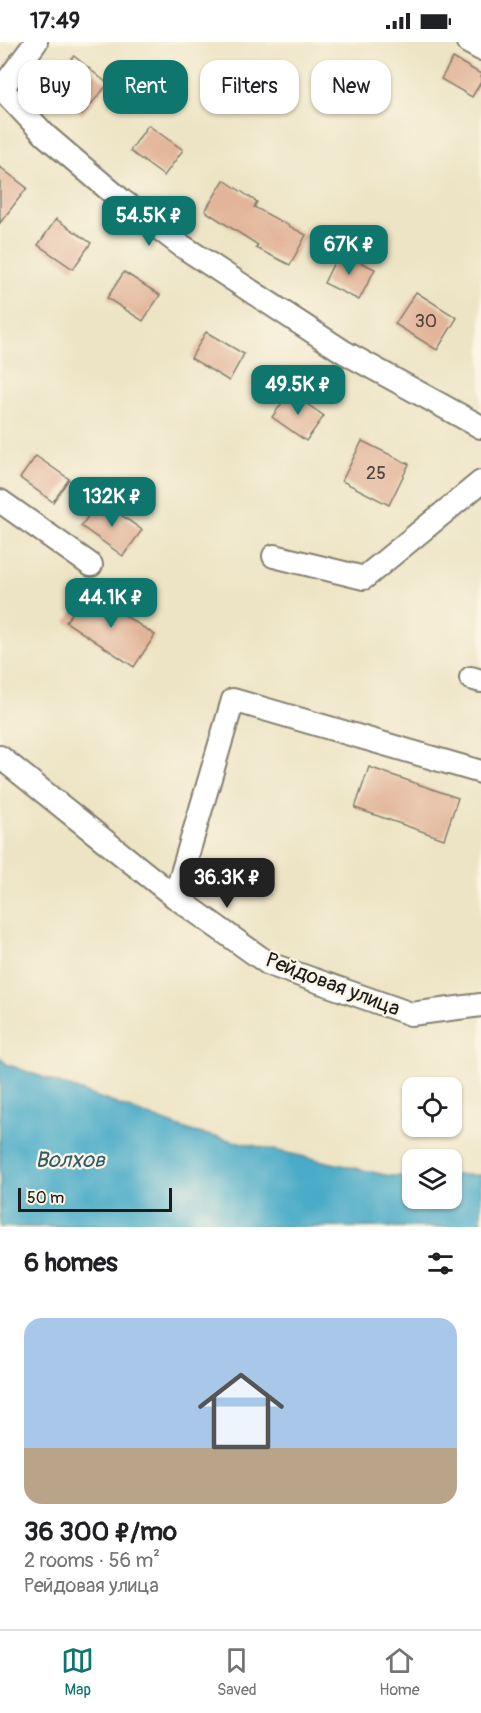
<!DOCTYPE html>
<html lang="en">
<head>
<meta charset="utf-8">
<style>
  :root { --surface:#fff; --page:#f2f2f2; --text:#202124; --muted:#757577; --line:#e0e0e0; --accent:#0f766e }
  body { margin:0; font-family:Pangolin,sans-serif; background:var(--page); color:var(--text); height:100vh; display:flex; flex-direction:column; font-size:22px; white-space:nowrap }
  * { box-sizing:border-box; margin:0 }
  p { font-size:20px; color:var(--muted) }
  .icon { flex:none; width:33px; height:33px; fill:none; stroke:currentColor; stroke-width:2; stroke-linecap:round; stroke-linejoin:round }
  .map { position:relative; height:1185px; overflow:hidden }
  .drawer { display:flex; flex-direction:column; background:var(--surface); flex:1 }
  .drawer>* { flex:none }
  .guide { position:absolute; left:18px; top:18px; width:446px; height:54px; display:flex; gap:12px }
  .tools { position:absolute; left:402px; top:1035px; display:grid; gap:12px }
  .tools a { display:grid; place-items:center; width:60px; height:60px; border-radius:12px; background:var(--surface); box-shadow:0 2px 4px #0004; font-size:30px }
  .scale { position:absolute; left:18px; bottom:15px; width:154px; box-sizing:border-box; padding-left:6px; border:3px solid #1c1c1c; border-top:0; font-size:16px; line-height:21px; white-space:nowrap; color:#1c1c1c; -webkit-text-stroke:4px #fcf5e5; paint-order:stroke }
  .price { position:absolute; translate:-50% -51px; padding:0 14px; border-radius:12px; background:var(--accent); color:#fff; font-size:20px; line-height:39px; filter:drop-shadow(0 2px 3px #0008) }
  .price::after { content:''; position:absolute; left:50%; top:36px; width:18px; height:14px; margin-left:-9px; background:inherit; clip-path:polygon(0 0,100% 0,50% 100%) }
  .price.current { background:#222; color:#fff }
  ul { padding:0; list-style:none }
  li { display:grid; align-content:center; gap:12px; height:318px; padding:0 24px }
  li+li { border-top:2px solid var(--line) }
  li span { display:grid; place-items:center; height:186px; border-radius:18px; color:#555 }
  li>.icon { margin-inline-start:auto }
  span .icon { width:108px; height:108px; fill:#fffc; stroke-width:1 }
  li b { font-size:26px }
  h2 { display:flex; justify-content:space-between; align-items:center; height:72px; padding:0 24px; font-size:26px }
  .tag { padding:0 21px; border-radius:18px; background:var(--surface); box-shadow:0 2px 4px #0004; font-size:21px; line-height:54px }
  .tag.current { background:var(--accent); color:#fff }
  .status { display:flex; justify-content:space-between; align-items:center; height:42px; padding:0 30px; background:var(--surface); direction:ltr }
  .status svg { height:16px; fill:currentColor }
  .tab-bar { display:flex; justify-content:space-around; align-items:center; height:84px; border-top:2px solid var(--line); background:var(--surface); font-size:16px; color:var(--muted) }
  .tab-bar a { display:grid; justify-items:center; gap:3px }
  .tab-bar .current { color:var(--accent) }
  .map>svg:first-child { display:block }
  .water { fill:#48abc7; stroke:#326472; stroke-width:1.5 }
  .building { fill:#e2b59a }
  .lines { fill:none; stroke-linecap:round; stroke-linejoin:round }
  .minor-casing { stroke:#848070; stroke-width:26 }
  .minor { stroke:#fff; stroke-width:22 }
  .labels { text-anchor:middle; stroke-width:4.5; stroke-linejoin:round; paint-order:stroke }
  .number-label { font-size:18px; fill:#4e423c }
  .street-label { font-size:21px; fill:#1c1c1c; stroke:#fcf5e5 }
  .water-label { font-size:22px; font-style:italic; fill:#305c69; stroke:#fcf5e5 }
</style>
</head>
<body>
<div class="status"><b>17:49</b><svg viewBox="0 0 49 12"><path d="M0 12V9h3v3zM5 12V6h3v6zM10 12V3h3v9zM15 12V0h3v12zM26 1h20v11H26zM47 4h2v5h-2z"/></svg></div>
<div class="map">
<svg width="481" height="1185" viewBox="0 0 481 1185">
  <rect width="100%" height="100%" fill="#fcf5e5"/>
  <filter id="ink" filterUnits="userSpaceOnUse"><feTurbulence type="fractalNoise" baseFrequency=".0167" numOctaves="2"/><feDisplacementMap in="SourceGraphic" scale="12" xChannelSelector="R" yChannelSelector="G"/><feConvolveMatrix kernelMatrix="1 2 1 2 8 2 1 2 1" color-interpolation-filters="sRGB"/></filter>
  <filter id="wash" filterUnits="userSpaceOnUse"><feTurbulence type="fractalNoise" baseFrequency=".008" numOctaves="4" result="noise"/><feDisplacementMap in="SourceGraphic" scale="24" xChannelSelector="R" yChannelSelector="G"/><feGaussianBlur stdDeviation="1.35" result="paint"/><feColorMatrix in="noise" values="0 0 0 0 0 0 0 0 0 0 0 0 0 0 0 0 0 1.4 0 .05"/><feComposite in="paint" operator="in"/></filter>
  <g filter="url(#wash)">
    <rect width="100%" height="100%" fill="#ede4c5"/>
    <!-- water -->
    <path class="water" d="M 0,1015 L 6,1022 L 194,1090 L 390,1134 L 412,1134 L 412,1156 L 452,1156 L 452,1133 L 481,1133 L 481,1185 L 0,1185 Z"/>
    <g id="blocks">
      <!-- building -->
      <path class="building" d="M 74,14 L 108,42 L 82,73 L 49,45 Z
        M 453,16 L 481,32 L 481,40 L 472,55 L 441,37 Z
        M 148,83 L 183,108 L 164,134 L 130,109 Z
        M 0,125 L 27,146 L 0,181 Z
        M 224,138 L 257,160 L 254,165 L 306,193 L 290,223 L 256,206 L 258,203 L 205,169 Z
        M 56,177 L 91,201 L 73,227 L 38,203 Z
        M 339,210 L 375,227 L 359,258 L 324,241 Z
        M 124,230 L 160,253 L 143,279 L 107,256 Z
        M 416,250 L 457,276 L 437,308 L 395,282 Z
        M 206,290 L 244,312 L 229,339 L 191,316 Z
        M 290,350 L 324,374 L 306,399 L 272,375 Z
        M 362,399 L 409,422 L 389,463 L 342,439 Z
        M 36,414 L 69,437 L 53,460 L 20,436 Z
        M 100,458 L 142,488 L 123,514 L 81,484 Z
        M 87,549 L 155,593 L 134,625 L 66,580 Z
        M 369,725 L 458,756 L 444,797 L 355,766 Z"/>
    </g>
  </g>
  <g filter="url(#ink)">
    <use href="#blocks" fill-opacity="0" stroke="#848070" stroke-width="1.5"/>
    <g class="lines">
      <!-- minor casing -->
      <g class="minor-casing">
        <path id="minor" d="M 468,0 L 481,7
          M 0,45 L 45,93 L 120,157 L 182,204 L 344,310 L 481,385
          M 0,49 L 36,0
          M 0,459 L 91,523
          M 274,514 L 364,536 L 481,440
          M 471,636 L 481,639
          M 0,715 L 175,855 L 269,922 L 411,972 L 481,963
          M 175,855 L 233,658 L 481,730"/>
      </g>
      <!-- minor -->
      <use href="#minor" class="minor"/>
    </g>
  </g>
  <g class="labels">
    <!-- number labels -->
    <g class="number-label">
      <text x="426" y="285">30</text>
      <text x="376" y="437">25</text>
    </g>
    <!-- street labels -->
    <g class="street-label">
      <text transform="translate(333 942) rotate(21)" y="7">Рейдовая улица</text>
    </g>
    <!-- water labels -->
    <g class="water-label">
      <text x="70" y="1125">Волхов</text>
    </g>
  </g>
</svg>
<div class="tools">
<a><svg class="icon" aria-label="locate" viewBox="0 0 24 24"><circle cx="12" cy="12" r="6"/><path d="M12 2v4M12 18v4M2 12h4M18 12h4"/></svg></a>
<a><svg class="icon" aria-label="layers" viewBox="0 0 24 24"><path d="M12 4l9 5-9 5-9-5zM3 14l9 5 9-5"/></svg></a>
</div>
<div class="scale">50 m</div>
<b class="price" style="left:149px;top:205px">54.5K ₽</b>
<b class="price" style="left:349px;top:234px">67K ₽</b>
<b class="price" style="left:298px;top:374px">49.5K ₽</b>
<b class="price" style="left:112px;top:486px">132K ₽</b>
<b class="price" style="left:111px;top:587px">44.1K ₽</b>
<b class="price current" style="left:227px;top:867px">36.3K ₽</b>
<div class="guide">
<a class="tag">Buy</a>
<a class="tag current">Rent</a>
<a class="tag">Filters</a>
<a class="tag">New</a>
</div>
</div>
<section class="drawer">
<h2>6 homes<svg class="icon" aria-label="filters" viewBox="0 0 24 24"><path d="M4 7h16M4 17h16"/><circle cx="9" cy="7" r="2"/><circle cx="15" cy="17" r="2"/></svg></h2>
<ul>
<li><span style="background:linear-gradient(#a9c7e8 70%,#b9a48a 0)"><svg class="icon" aria-label="home" viewBox="0 0 24 24"><path d="M3 11l9-7 9 7M6 9v11h12V9"/></svg></span><div><b>36 300 ₽/mo</b><p>2 rooms · 56 m²</p><p>Рейдовая улица</p></div></li>
</ul>
</section>
<nav class="tab-bar">
<a class="current"><svg class="icon" aria-label="map" viewBox="0 0 24 24"><path d="M3 6l6-2 6 2 6-2v14l-6 2-6-2-6 2zM9 4v14M15 6v14"/></svg>Map</a>
<a><svg class="icon" aria-label="saved" viewBox="0 0 24 24"><path d="M7 4h10v16l-5-4-5 4z"/></svg>Saved</a>
<a><svg class="icon" aria-label="home" viewBox="0 0 24 24"><path d="M3 11l9-7 9 7M6 9v11h12V9"/></svg>Home</a>
</nav>
</body>
</html>
